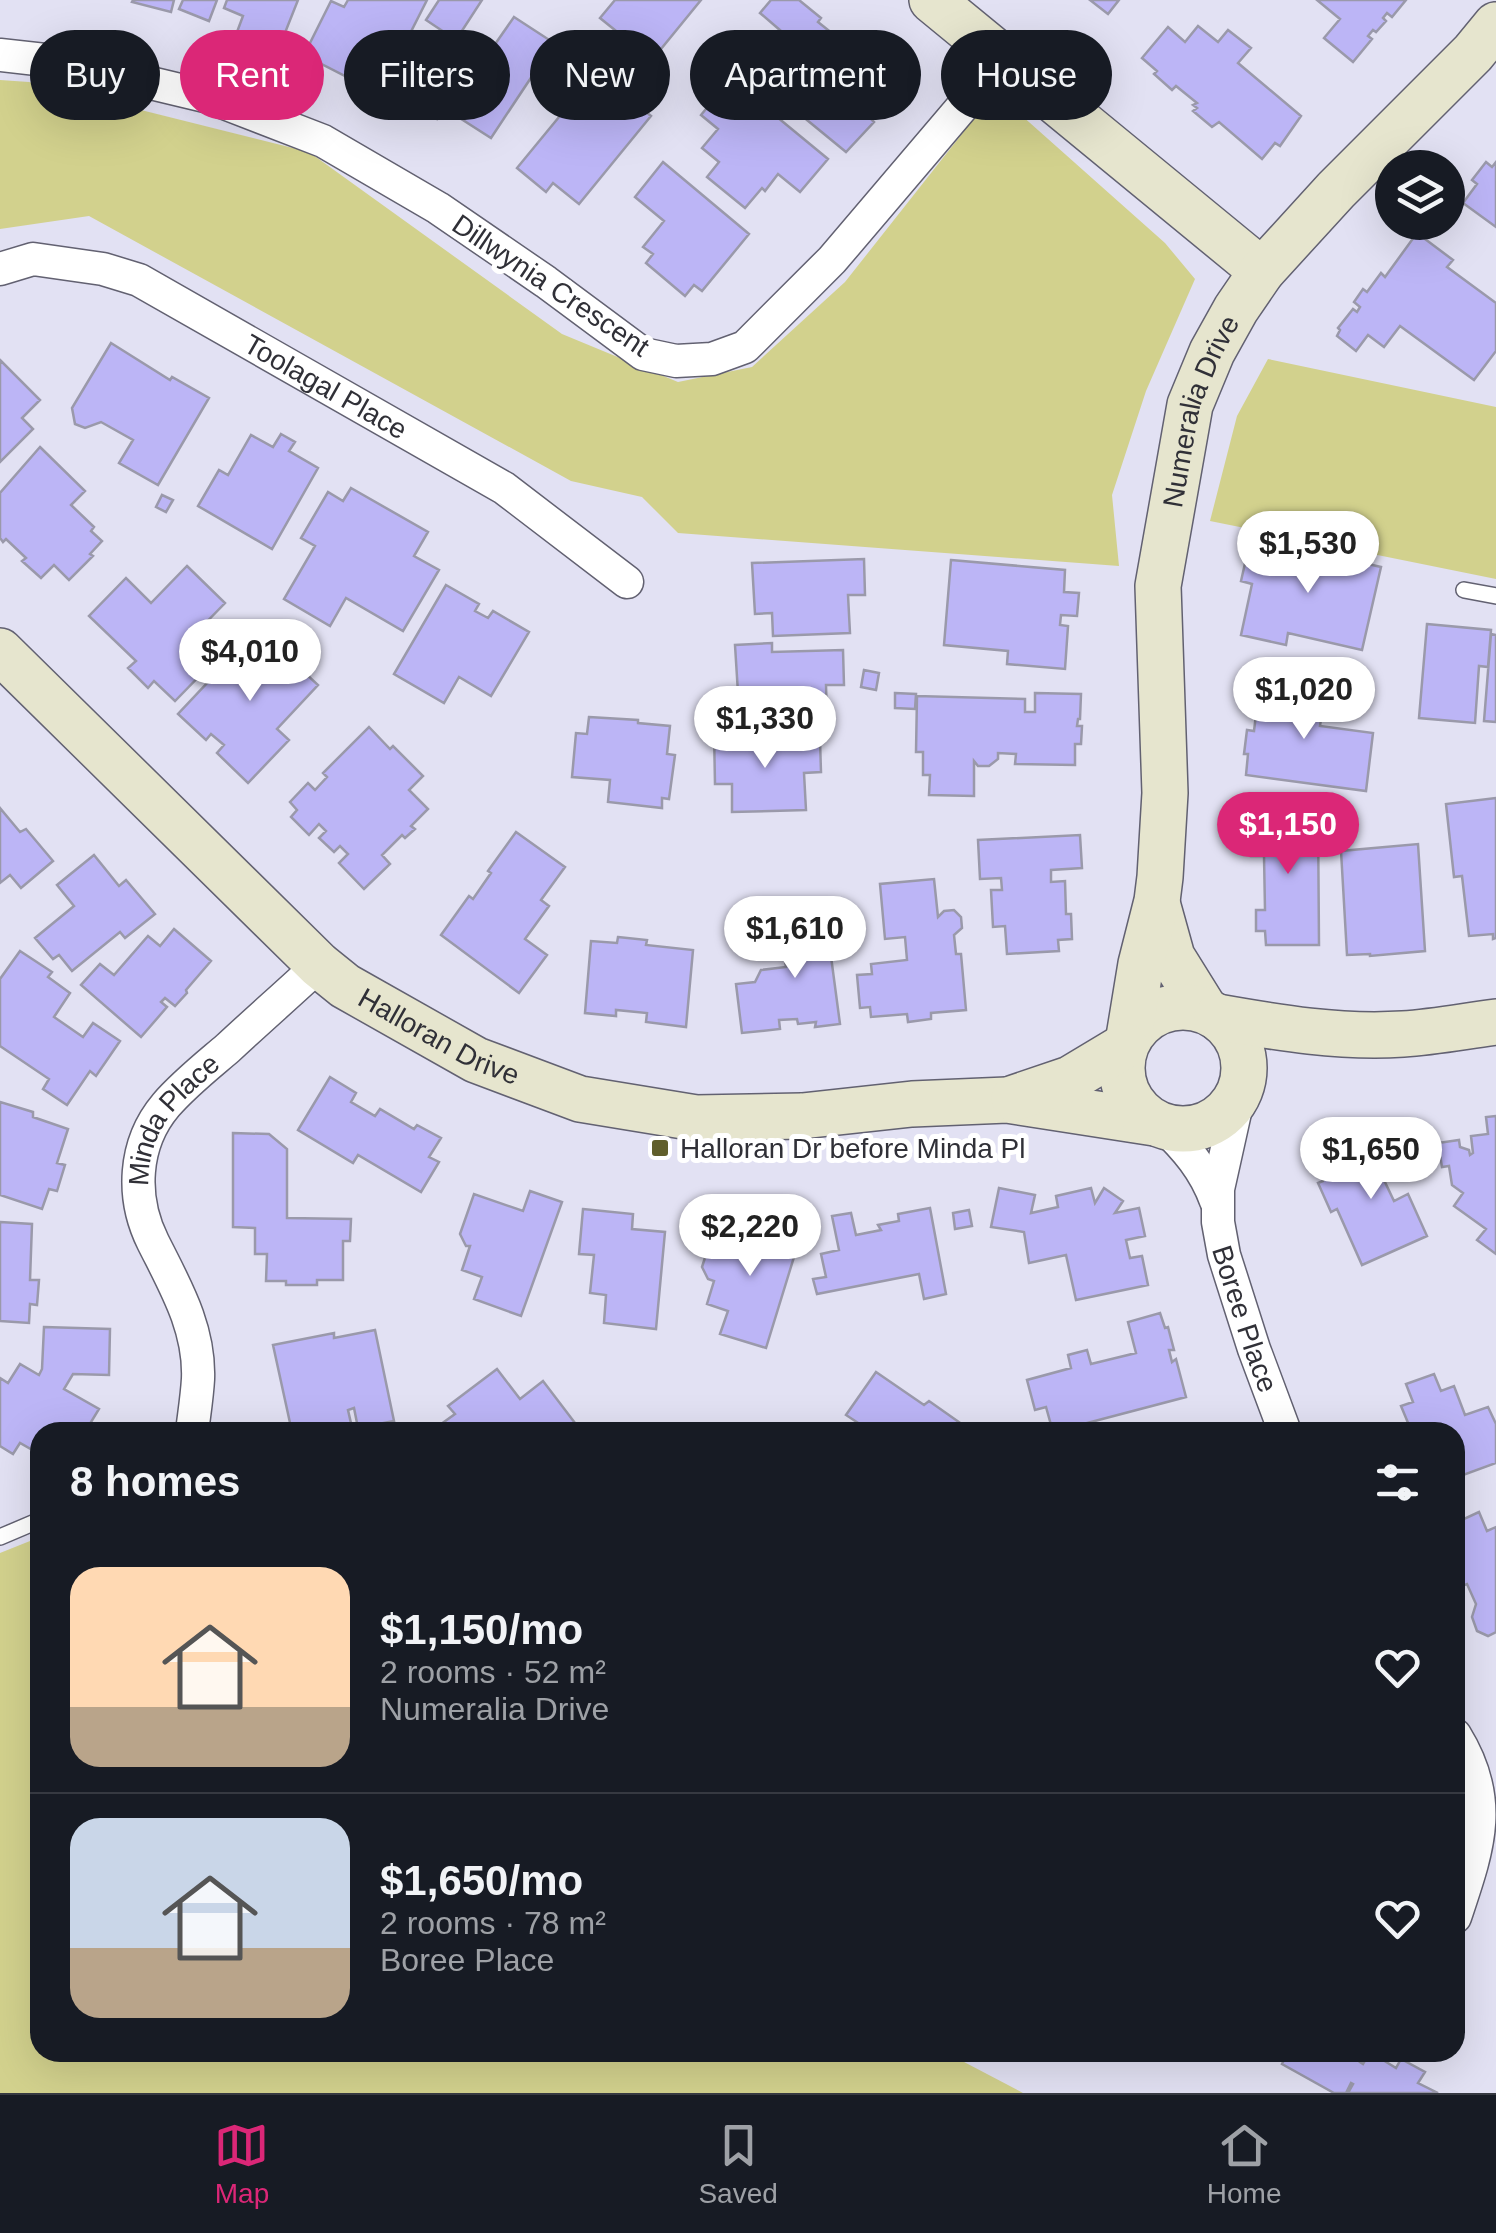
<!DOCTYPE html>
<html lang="en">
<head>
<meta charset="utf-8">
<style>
  :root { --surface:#171b24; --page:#242831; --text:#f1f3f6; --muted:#9ea1a6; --line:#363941; --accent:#db2777 }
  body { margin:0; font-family:Arial,sans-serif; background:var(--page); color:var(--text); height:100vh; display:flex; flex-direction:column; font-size:38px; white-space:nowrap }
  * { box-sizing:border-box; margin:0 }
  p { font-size:32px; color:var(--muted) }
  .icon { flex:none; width:55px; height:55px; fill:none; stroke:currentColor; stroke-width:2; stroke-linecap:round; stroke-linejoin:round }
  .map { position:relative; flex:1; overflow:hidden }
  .sheet { position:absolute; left:30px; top:1422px; width:1435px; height:640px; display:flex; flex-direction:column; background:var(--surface); border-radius:30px; box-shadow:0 10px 40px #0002 }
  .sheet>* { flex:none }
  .top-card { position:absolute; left:30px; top:30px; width:1438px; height:90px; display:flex; gap:20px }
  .fabs { position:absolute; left:1375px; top:150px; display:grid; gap:20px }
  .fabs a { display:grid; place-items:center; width:90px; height:90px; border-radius:50%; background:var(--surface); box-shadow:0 10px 40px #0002; font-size:50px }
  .price { position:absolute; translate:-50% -85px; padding:0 22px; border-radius:35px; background:#fff; color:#222; font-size:32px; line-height:65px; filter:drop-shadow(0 2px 5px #0008) }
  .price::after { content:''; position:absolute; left:50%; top:60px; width:30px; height:22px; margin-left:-15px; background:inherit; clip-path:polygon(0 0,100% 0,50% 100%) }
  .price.active { background:var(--accent); color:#fff }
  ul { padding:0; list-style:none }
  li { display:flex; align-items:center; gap:30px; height:250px; padding:0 40px }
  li+li { border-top:2px solid var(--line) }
  li span { display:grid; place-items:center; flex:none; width:280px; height:200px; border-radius:30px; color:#555 }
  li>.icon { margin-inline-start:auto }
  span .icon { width:120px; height:120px; fill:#fffc; stroke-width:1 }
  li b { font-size:42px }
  h2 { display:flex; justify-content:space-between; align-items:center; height:120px; padding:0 40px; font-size:42px }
  .chip { padding:0 35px; border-radius:45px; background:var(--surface); box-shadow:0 10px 40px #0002; font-size:35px; line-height:90px }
  .chip.active { background:var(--accent); color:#fff }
  .tab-bar { display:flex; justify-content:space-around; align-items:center; height:140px; border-top:2px solid var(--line); background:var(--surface); font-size:28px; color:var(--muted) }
  .tab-bar a { display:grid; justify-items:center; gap:5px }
  .tab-bar .active { color:var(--accent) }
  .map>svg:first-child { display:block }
  .green { fill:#d2d18d }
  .building { fill:#bcb5f6; stroke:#9a99aa; stroke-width:2.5 }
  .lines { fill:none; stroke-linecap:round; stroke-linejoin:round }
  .lane-casing { stroke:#626171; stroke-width:18 }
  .street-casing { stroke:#626171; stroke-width:35 }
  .secondary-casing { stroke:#626171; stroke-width:48 }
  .lane { stroke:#fff; stroke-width:15 }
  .street { stroke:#fff; stroke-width:32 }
  .secondary { stroke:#e6e5ce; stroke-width:45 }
  .poi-dot { fill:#605e2b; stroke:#fff; stroke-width:4 }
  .labels { text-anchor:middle; stroke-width:10; stroke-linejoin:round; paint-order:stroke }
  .street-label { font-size:28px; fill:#303037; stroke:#fff }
  .poi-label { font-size:28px; fill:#303037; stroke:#fff; text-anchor:start }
</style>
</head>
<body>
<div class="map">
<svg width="1496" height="2093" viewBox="0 0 1496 2093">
  <rect width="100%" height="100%" fill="#e2e1f3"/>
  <!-- green -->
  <path class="green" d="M 0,80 L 29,82 L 309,152 L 562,334 L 678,382 L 752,367 L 845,282 L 980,111 L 1011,106 L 1165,243 L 1195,279 L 1146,391 L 1112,495 L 1119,566 L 678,533 L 642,497 L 571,481 L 89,216 L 0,229 Z
    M 1268,359 L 1496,407 L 1496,579 L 1210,521 L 1237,416 Z
    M 40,1537 L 40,2052 L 945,2052 L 1023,2093 L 0,2093 L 0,1553 Z"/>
  <!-- building -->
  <path class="building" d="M 133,0 L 174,0 L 171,12 L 132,2 Z
    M 183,0 L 217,0 L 209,21 L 179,9 Z
    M 227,0 L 298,0 L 279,48 L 237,32 L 243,16 L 224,8 Z
    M 348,0 L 427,0 L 386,81 L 356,66 L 349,78 L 304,55 L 331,1 L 344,7 Z
    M 439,0 L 482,0 L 456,40 L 426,20 Z
    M 615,0 L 701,0 L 652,60 L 600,18 Z
    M 771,0 L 799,0 L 821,18 L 818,22 L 838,38 L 842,33 L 863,51 L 867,47 L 882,59 L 878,63 L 906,86 L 888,107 L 886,104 L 872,120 L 874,122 L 846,152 L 807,120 L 824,99 L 798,77 L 794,82 L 761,55 L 781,31 L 760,13 Z
    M 1090,0 L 1119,0 L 1108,14 Z
    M 1317,0 L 1406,0 L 1392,17 L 1387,13 L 1383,18 L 1386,21 L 1376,32 L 1373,30 L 1368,36 L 1372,39 L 1353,62 L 1324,38 L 1340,19 Z
    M 514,17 L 554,43 L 491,138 L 444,108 L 437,119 L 412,103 L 452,44 L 470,56 L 479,42 L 491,50 Z
    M 1198,26 L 1218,42 L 1228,30 L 1251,48 L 1238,63 L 1301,116 L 1280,146 L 1275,143 L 1262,159 L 1219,122 L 1212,127 L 1193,111 L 1197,108 L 1193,105 L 1197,103 L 1176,86 L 1172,90 L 1154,74 L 1157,71 L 1142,58 L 1168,27 L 1185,42 Z
    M 725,74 L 828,159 L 800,192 L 778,174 L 765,191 L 762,188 L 745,208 L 707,177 L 719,162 L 702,148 L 718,129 L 701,115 L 714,99 L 709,94 Z
    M 616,87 L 651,116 L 579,204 L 553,183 L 546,192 L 517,168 L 573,100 L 592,116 Z
    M 663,162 L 749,234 L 702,291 L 694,285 L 685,296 L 646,263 L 653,254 L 643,247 L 664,221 L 635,197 Z
    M 1486,162 L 1492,167 L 1496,162 L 1496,227 L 1463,203 L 1477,184 L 1472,180 Z
    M 1417,233 L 1453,260 L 1447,267 L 1496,303 L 1496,351 L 1474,380 L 1400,326 L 1384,347 L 1368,335 L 1356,351 L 1337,336 L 1340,330 L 1338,328 L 1353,309 L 1357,312 L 1360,307 L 1354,302 L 1363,289 L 1367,292 L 1381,273 L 1385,277 Z
    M 111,343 L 170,380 L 172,377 L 209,398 L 158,485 L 119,463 L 133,440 L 101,422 L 85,428 L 75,424 L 72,408 Z
    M 0,360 L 40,400 L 22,418 L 33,429 L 0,462 Z
    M 281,434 L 295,442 L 289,451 L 318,468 L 272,549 L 198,506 L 219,470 L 228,475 L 251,435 L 273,447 Z
    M 40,447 L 85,491 L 71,505 L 94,527 L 91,531 L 102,541 L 90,554 L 93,556 L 69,580 L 54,565 L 41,578 L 22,561 L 26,558 L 6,539 L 3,542 L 0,538 L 0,493 Z
    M 351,488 L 428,532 L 414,556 L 439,570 L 403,631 L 346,598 L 330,626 L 284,599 L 315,546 L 301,538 L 328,492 L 343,501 Z
    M 162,495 L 173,500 L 166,512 L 156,507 Z
    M 1255,538 L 1381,567 L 1362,650 L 1288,633 L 1286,645 L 1241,635 L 1252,584 L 1241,581 L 1246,559 L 1250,560 Z
    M 864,559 L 865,595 L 848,595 L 850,633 L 773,636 L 772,613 L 755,614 L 752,563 Z
    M 951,560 L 1065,570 L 1064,592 L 1079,593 L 1077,616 L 1061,615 L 1060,625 L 1068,626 L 1065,669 L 1007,664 L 1008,651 L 944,645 Z
    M 187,566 L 225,603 L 190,639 L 213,662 L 175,701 L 154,681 L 148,688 L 128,668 L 136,661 L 89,616 L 126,578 L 151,603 Z
    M 446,585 L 479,604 L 475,611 L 488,618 L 493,611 L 529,632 L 491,696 L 459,677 L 444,703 L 394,674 Z
    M 1427,624 L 1491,630 L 1488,667 L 1479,666 L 1475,723 L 1419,718 Z
    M 258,629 L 318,685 L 277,729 L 289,740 L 248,783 L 217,753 L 224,745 L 211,734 L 206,740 L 178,714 Z
    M 1491,634 L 1496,635 L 1496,722 L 1484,721 Z
    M 772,643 L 772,652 L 843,650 L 844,685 L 826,685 L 827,722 L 753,724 L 751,693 L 738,693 L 735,645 Z
    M 864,670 L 879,673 L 876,690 L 861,687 Z
    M 1260,682 L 1325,691 L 1320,726 L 1373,733 L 1366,791 L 1246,775 L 1248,754 L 1244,754 L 1247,730 L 1254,731 Z
    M 895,693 L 916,694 L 915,709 L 895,708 Z
    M 1035,693 L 1081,694 L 1080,719 L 1078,719 L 1077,726 L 1082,726 L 1081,744 L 1075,744 L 1075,765 L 1015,764 L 1016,754 L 998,753 L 998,759 L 989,766 L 978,766 L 974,761 L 974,796 L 929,795 L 930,775 L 923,775 L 923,752 L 916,752 L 917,696 L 1025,699 L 1025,712 L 1035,712 Z
    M 589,717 L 638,720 L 638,723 L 670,726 L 667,754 L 675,755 L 669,799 L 662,798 L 662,808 L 608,802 L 610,780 L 572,777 L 576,733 L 587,734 Z
    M 369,727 L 390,749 L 393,746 L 423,776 L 409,790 L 428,809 L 411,826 L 415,829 L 405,838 L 402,835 L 382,855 L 390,864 L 364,889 L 339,863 L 348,854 L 340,846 L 334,852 L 319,838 L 326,831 L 319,824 L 309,835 L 291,817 L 297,810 L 290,802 L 308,783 L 315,790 L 327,777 L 323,773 Z
    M 750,731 L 751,743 L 820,740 L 821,772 L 804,773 L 806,810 L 732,812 L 732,784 L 715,784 L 714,732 Z
    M 1496,798 L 1496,938 L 1493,939 L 1493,934 L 1469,936 L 1462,876 L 1454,877 L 1446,804 Z
    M 0,808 L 20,832 L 26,829 L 53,861 L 21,888 L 10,875 L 0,883 Z
    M 1251,813 L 1318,813 L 1319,945 L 1266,945 L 1265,931 L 1256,931 L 1256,910 L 1265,910 L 1264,856 L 1251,856 Z
    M 1321,815 L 1334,815 L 1334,829 L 1321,829 Z
    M 516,832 L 565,867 L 541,900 L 549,906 L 525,939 L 547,955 L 519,993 L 441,935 L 469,896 L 473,899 L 491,873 L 488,871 Z
    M 1080,835 L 1082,868 L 1051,870 L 1051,882 L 1065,881 L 1066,914 L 1071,914 L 1072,939 L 1058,940 L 1059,951 L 1007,954 L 1005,926 L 993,927 L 991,890 L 1002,890 L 1001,878 L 980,879 L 978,840 Z
    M 1418,844 L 1425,951 L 1370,956 L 1370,954 L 1347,955 L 1341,851 Z
    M 94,855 L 119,886 L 126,880 L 155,914 L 125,938 L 120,932 L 72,971 L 59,955 L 53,959 L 35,938 L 74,906 L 57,885 Z
    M 934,879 L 938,917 L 944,911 L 954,910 L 961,917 L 962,928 L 954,935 L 956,954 L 961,954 L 966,1010 L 931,1013 L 931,1019 L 908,1022 L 907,1014 L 871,1017 L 870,1007 L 860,1008 L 857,975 L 872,974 L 871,964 L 907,960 L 905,937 L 885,939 L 880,884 Z
    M 824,904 L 840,1024 L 815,1027 L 816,1022 L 798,1024 L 797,1019 L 779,1020 L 780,1029 L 742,1033 L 736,984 L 755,982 L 761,970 L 786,967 L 781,936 L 802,933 L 799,907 Z
    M 174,929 L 211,961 L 186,990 L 187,993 L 175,1006 L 165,998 L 161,1002 L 167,1007 L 141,1037 L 81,985 L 100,964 L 114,975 L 148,936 L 160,946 Z
    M 618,937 L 647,940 L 646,945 L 693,950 L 686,1027 L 646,1022 L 647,1013 L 616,1010 L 616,1016 L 585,1013 L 591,941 L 617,943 Z
    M 20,951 L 52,972 L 48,977 L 70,993 L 54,1017 L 83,1037 L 93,1023 L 120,1041 L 96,1076 L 90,1071 L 67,1105 L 43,1089 L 49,1079 L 0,1046 L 0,979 Z
    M 330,1077 L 356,1093 L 351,1102 L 375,1116 L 380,1109 L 414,1129 L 417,1125 L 441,1138 L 429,1157 L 439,1162 L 421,1192 L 358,1155 L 353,1163 L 298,1130 Z
    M 0,1102 L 33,1112 L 33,1117 L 68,1129 L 57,1163 L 65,1165 L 57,1191 L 49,1189 L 42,1209 L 0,1195 Z
    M 1496,1116 L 1496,1254 L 1477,1240 L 1486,1229 L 1454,1206 L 1463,1193 L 1452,1185 L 1449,1166 L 1442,1167 L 1438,1143 L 1459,1140 L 1460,1147 L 1469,1150 L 1470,1155 L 1473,1153 L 1471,1136 L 1488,1134 L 1486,1117 Z
    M 233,1133 L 269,1134 L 287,1149 L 287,1218 L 351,1219 L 350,1241 L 343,1241 L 343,1280 L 317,1280 L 317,1285 L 286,1285 L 286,1281 L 266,1281 L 267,1254 L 255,1254 L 255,1228 L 233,1227 Z
    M 1382,1135 L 1399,1173 L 1384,1180 L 1394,1201 L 1408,1194 L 1427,1236 L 1362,1265 L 1337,1209 L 1331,1212 L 1318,1183 L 1323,1181 L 1326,1170 L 1336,1173 L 1342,1170 L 1335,1156 Z
    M 999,1188 L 1035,1195 L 1031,1213 L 1058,1207 L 1056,1196 L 1091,1188 L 1095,1203 L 1104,1188 L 1123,1201 L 1115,1213 L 1139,1208 L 1145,1236 L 1126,1240 L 1130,1258 L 1142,1256 L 1148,1285 L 1076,1300 L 1066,1255 L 1029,1263 L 1024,1232 L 991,1227 Z
    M 530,1191 L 562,1202 L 521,1316 L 474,1299 L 482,1277 L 462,1270 L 470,1246 L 466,1246 L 460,1234 L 474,1194 L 523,1211 Z
    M 930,1208 L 946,1294 L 924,1299 L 919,1274 L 817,1294 L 813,1279 L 826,1277 L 821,1254 L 839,1250 L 832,1216 L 851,1213 L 856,1235 L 881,1230 L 878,1225 L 899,1221 L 898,1214 Z
    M 583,1209 L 633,1214 L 632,1229 L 665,1232 L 656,1329 L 604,1323 L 606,1295 L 590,1293 L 594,1255 L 579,1254 Z
    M 969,1210 L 972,1226 L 955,1229 L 953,1213 Z
    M 768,1220 L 802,1231 L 766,1348 L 720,1334 L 728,1311 L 707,1304 L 714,1281 L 708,1279 L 702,1267 L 715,1227 L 762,1241 Z
    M 0,1222 L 32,1224 L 30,1280 L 39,1280 L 37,1305 L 30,1304 L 29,1323 L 0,1321 Z
    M 1160,1313 L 1165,1328 L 1168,1327 L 1174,1350 L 1169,1350 L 1172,1362 L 1176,1359 L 1186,1397 L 1053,1432 L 1046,1407 L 1035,1410 L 1027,1380 L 1071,1368 L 1068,1355 L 1087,1350 L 1091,1364 L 1136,1353 L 1128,1322 Z
    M 44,1327 L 110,1329 L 109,1375 L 73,1374 L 64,1389 L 99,1409 L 85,1432 L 57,1432 L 50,1428 L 47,1432 L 40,1432 L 40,1445 L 36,1452 L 20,1443 L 13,1454 L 0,1446 L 0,1378 L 8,1383 L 20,1364 L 39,1375 L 42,1369 Z
    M 375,1330 L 394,1421 L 358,1428 L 354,1408 L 348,1410 L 353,1432 L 292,1432 L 273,1345 L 334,1333 L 334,1338 Z
    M 497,1369 L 520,1399 L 543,1381 L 575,1423 L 563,1432 L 430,1432 L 455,1414 L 448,1406 Z
    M 876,1372 L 924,1405 L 929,1401 L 973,1432 L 872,1432 L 846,1415 Z
    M 1434,1374 L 1441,1391 L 1454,1386 L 1465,1415 L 1488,1407 L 1496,1424 L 1496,1463 L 1455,1478 L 1455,1432 L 1417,1432 L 1415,1428 L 1411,1430 L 1401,1406 L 1413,1402 L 1406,1384 Z
    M 1479,1512 L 1487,1531 L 1496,1527 L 1496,1632 L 1488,1636 L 1477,1631 L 1472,1617 L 1476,1604 L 1467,1584 L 1462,1586 L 1455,1571 L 1455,1523 Z
    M 1288,2052 L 1366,2052 L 1360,2062 L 1363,2064 L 1370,2052 L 1396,2068 L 1401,2059 L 1425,2072 L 1418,2083 L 1438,2093 L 1348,2093 L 1353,2084 L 1351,2083 L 1346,2093 L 1334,2093 L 1282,2064 Z"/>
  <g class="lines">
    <!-- lane casing -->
    <g class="lane-casing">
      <path id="lane" d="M 1464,590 L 1496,596
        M 0,1537 L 40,1520"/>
    </g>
    <!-- street casing -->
    <g class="street-casing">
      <g id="street">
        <path d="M 0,55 L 63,62 L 209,97 L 323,141 L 438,208 L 546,282 L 643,354 L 676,361 L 712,359 L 745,347 L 832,260 L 1003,59"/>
        <path id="s1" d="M 0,269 L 33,259 L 103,269 L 139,280 L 504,488 L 627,582"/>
        <path id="s2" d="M 1240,1090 L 1218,1189 L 1218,1222 L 1224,1255 L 1254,1349 L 1285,1432"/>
        <path d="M 1162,1125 C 1186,1148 1205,1170 1216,1201"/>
        <path id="s3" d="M 192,1432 C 194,1415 197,1397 198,1379 C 200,1328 175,1286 153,1242 C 131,1198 133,1144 166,1105 C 184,1084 207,1066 228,1048 C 258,1020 289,993 319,965"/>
        <path d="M 1455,1735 C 1496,1801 1478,1848 1455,1917"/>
      </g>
    </g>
    <!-- secondary casing -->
    <g class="secondary-casing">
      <g id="secondary">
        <path d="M 932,0 L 1262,271"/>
        <path id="s4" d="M 0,651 L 319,965 L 345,986 L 476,1060 L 580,1099 L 696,1118 L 802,1116 L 912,1104 L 1007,1100 L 1155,1123"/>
        <path d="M 1157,903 L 1172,957 L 1205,1010"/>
        <circle cx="1183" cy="1068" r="61"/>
        <path d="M 1217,1017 C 1279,1028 1340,1038 1403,1034 C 1434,1032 1465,1026 1496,1022"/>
        <path id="s5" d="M 1129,1037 L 1141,964 L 1157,901 L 1160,877 L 1165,793 L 1158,586 L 1190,405 L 1212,352 L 1236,309 L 1262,271 L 1336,190 L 1473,53 L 1496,25"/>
        <path d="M 1014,1098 L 1070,1079 L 1125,1046"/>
      </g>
    </g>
    <!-- lane -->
    <use href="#lane" class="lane"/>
    <!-- street -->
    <use href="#street" class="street"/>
    <!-- secondary -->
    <use href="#secondary" class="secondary"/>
  </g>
  <!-- markers -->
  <rect class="poi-dot" x="650" y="1138" width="20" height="20" rx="5"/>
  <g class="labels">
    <!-- street labels -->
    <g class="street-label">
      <text transform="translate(551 285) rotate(34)" y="10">Dillwynia Crescent</text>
      <text dy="10" stroke="none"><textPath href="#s1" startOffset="358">Toolagal Place</textPath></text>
      <text dy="10" stroke="none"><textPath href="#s5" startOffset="635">Numeralia Drive</textPath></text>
      <text dy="10" stroke="none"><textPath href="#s4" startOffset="588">Halloran Drive</textPath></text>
      <text dy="10" stroke="none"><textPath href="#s3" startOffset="335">Minda Place</textPath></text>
      <text dy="10" stroke="none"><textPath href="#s2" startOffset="235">Boree Place</textPath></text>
    </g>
    <!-- poi labels -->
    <g class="poi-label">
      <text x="680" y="1158">Halloran Dr before Minda Pl</text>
    </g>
  </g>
</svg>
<div class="fabs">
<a><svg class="icon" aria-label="layers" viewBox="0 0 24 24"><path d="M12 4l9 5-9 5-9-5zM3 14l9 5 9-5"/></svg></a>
</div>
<b class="price" style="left:1308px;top:596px">$1,530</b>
<b class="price" style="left:250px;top:704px">$4,010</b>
<b class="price" style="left:1304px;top:742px">$1,020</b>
<b class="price" style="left:765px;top:771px">$1,330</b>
<b class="price active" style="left:1288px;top:877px">$1,150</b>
<b class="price" style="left:795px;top:981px">$1,610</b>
<b class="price" style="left:1371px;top:1202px">$1,650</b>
<b class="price" style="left:750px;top:1279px">$2,220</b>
<div class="top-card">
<a class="chip">Buy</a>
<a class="chip active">Rent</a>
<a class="chip">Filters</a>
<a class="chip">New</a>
<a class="chip">Apartment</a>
<a class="chip">House</a>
</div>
<section class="sheet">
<h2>8 homes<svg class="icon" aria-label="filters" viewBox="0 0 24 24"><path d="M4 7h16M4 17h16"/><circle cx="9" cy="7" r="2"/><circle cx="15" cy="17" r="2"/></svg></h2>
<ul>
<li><span style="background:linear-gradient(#ffd9b3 70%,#b9a48a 0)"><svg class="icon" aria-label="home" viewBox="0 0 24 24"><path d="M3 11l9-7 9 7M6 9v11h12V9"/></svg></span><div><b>$1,150/mo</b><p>2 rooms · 52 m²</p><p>Numeralia Drive</p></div><svg class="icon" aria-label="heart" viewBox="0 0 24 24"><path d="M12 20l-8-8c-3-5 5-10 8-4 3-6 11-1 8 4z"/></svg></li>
<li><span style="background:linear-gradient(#c9d6e8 65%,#b9a48a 0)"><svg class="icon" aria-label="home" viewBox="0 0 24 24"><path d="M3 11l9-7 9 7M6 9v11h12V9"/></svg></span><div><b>$1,650/mo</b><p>2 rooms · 78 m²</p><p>Boree Place</p></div><svg class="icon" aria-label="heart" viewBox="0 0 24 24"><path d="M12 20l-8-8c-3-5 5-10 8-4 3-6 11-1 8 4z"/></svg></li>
</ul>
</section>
</div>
<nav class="tab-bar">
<a class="active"><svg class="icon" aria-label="map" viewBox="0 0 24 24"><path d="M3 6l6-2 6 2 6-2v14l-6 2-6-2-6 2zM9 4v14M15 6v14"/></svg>Map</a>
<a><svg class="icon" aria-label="saved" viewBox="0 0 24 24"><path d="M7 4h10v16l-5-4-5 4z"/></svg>Saved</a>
<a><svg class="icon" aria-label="home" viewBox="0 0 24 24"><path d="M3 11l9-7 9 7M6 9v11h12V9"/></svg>Home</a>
</nav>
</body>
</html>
